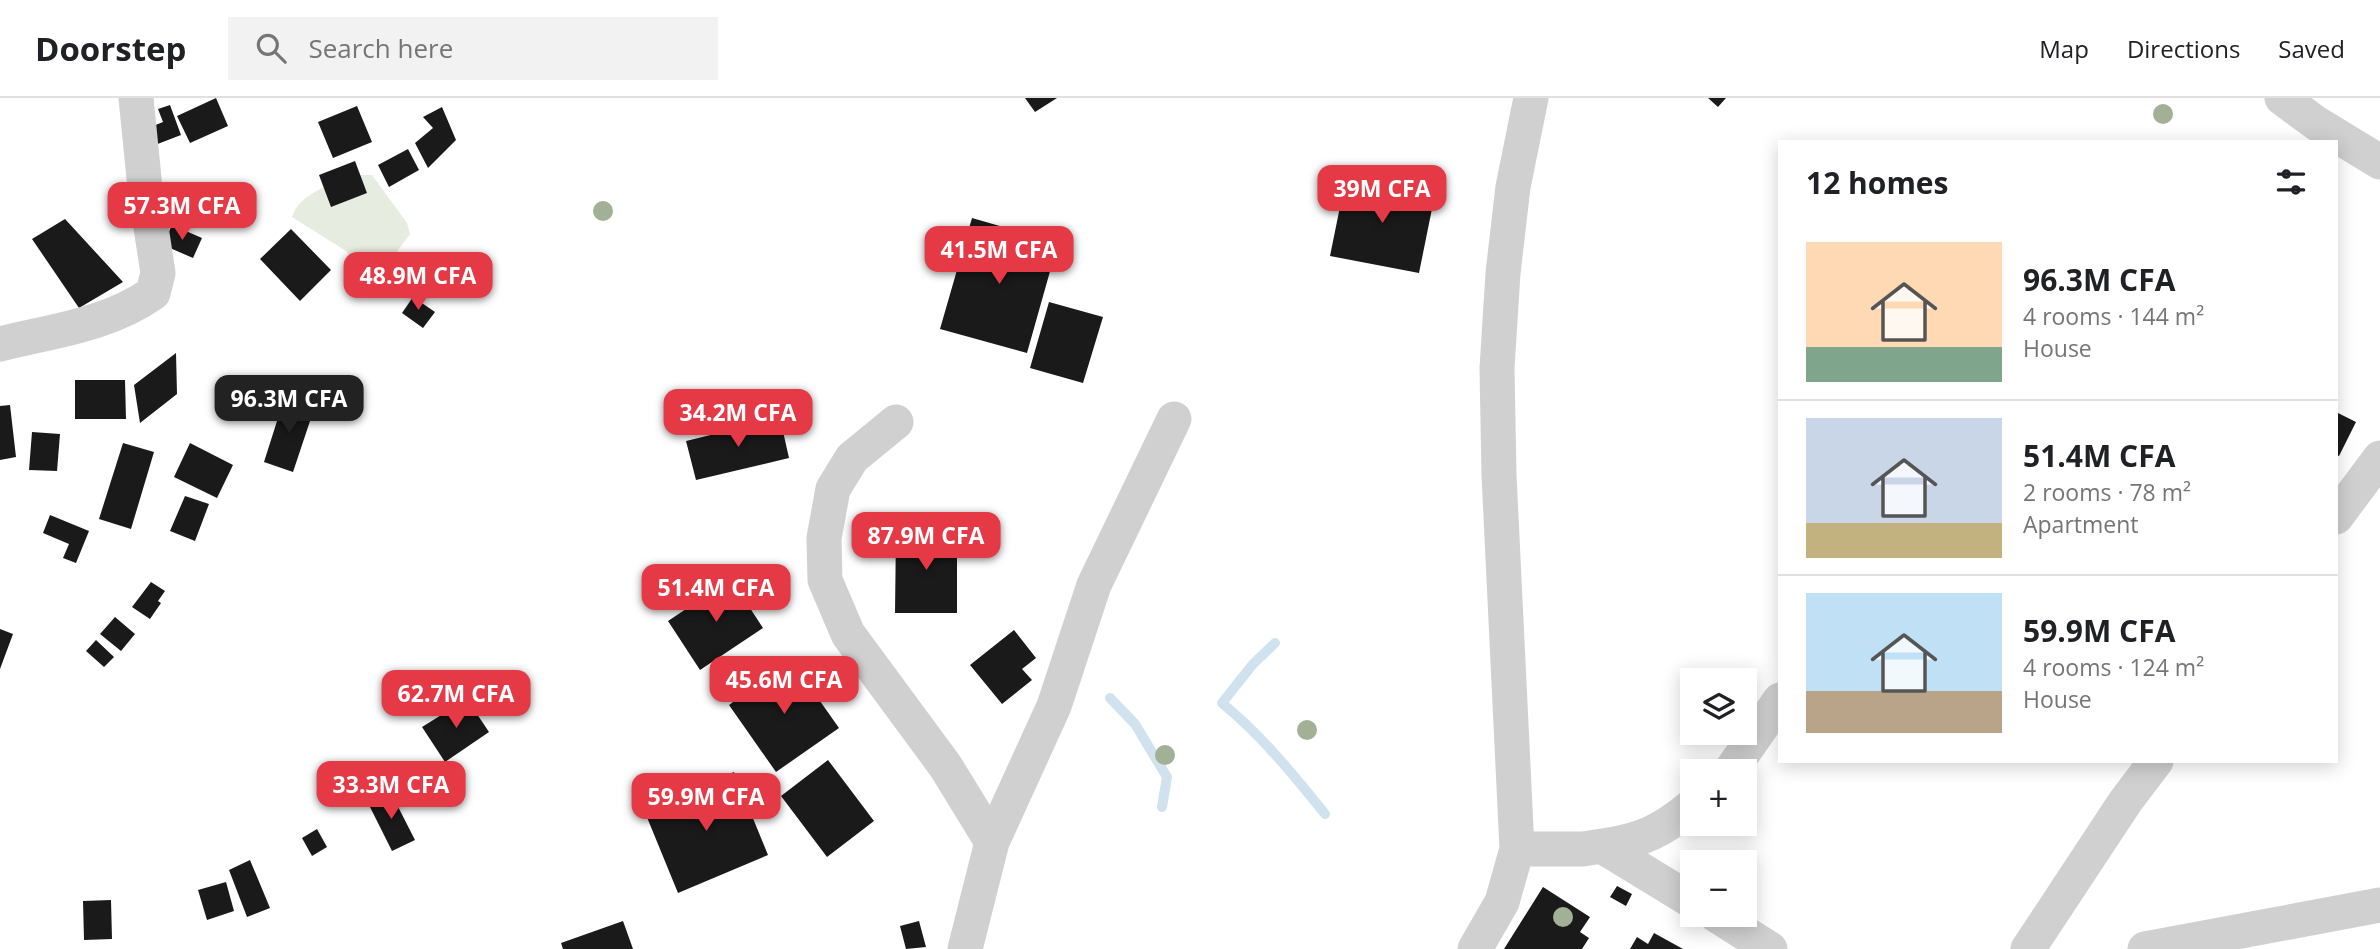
<!DOCTYPE html>
<html lang="en">
<head>
<meta charset="utf-8">
<style>
  :root { --surface:#fff; --page:#f2f2f2; --text:#202124; --muted:#757577; --line:#e0e0e0; --accent:#e63946 }
  body { margin:0; font-family:"Open Sans",sans-serif; background:var(--page); color:var(--text); height:100vh; display:flex; flex-direction:column; font-size:26px; white-space:nowrap }
  * { box-sizing:border-box; margin:0 }
  p { font-size:23px; color:var(--muted) }
  .icon { flex:none; width:38px; height:38px; fill:none; stroke:currentColor; stroke-width:2; stroke-linecap:round; stroke-linejoin:round }
  .map { position:relative; flex:1; overflow:hidden }
  .panel { position:absolute; left:1778px; top:42px; width:560px; height:623px; display:flex; flex-direction:column; background:var(--surface); border-radius:0px; box-shadow:0 4px 18px #0003 }
  .panel>* { flex:none }
  .buttons { position:absolute; left:1680px; top:570px; display:grid; gap:14px }
  .buttons a { display:grid; place-items:center; width:77px; height:77px; border-radius:0px; background:var(--surface); box-shadow:0 4px 18px #0003; font-size:35px }
  .price { position:absolute; translate:-50% -60px; padding:0 16px; border-radius:14px; background:var(--accent); color:#fff; font-size:23px; line-height:46px; filter:drop-shadow(0 2px 4px #0008) }
  .price::after { content:''; position:absolute; left:50%; top:42px; width:21px; height:16px; margin-left:-10px; background:inherit; clip-path:polygon(0 0,100% 0,50% 100%) }
  .price.on { background:#222; color:#fff }
  ul { padding:0; list-style:none }
  li { display:flex; align-items:center; gap:21px; height:175px; padding:0 28px }
  li+li { border-top:2px solid var(--line) }
  li span { display:grid; place-items:center; flex:none; width:196px; height:140px; border-radius:0px; color:#555 }
  li>.icon { margin-inline-start:auto }
  span .icon { width:84px; height:84px; fill:#fffc; stroke-width:1 }
  li b { font-size:30px }
  h2 { display:flex; justify-content:space-between; align-items:center; height:84px; padding:0 28px; font-size:30px }
  header { display:flex; align-items:center; gap:42px; box-sizing:border-box; height:98px; padding:0 35px; background:var(--surface); border-bottom:2px solid var(--line) }
  header strong { font-size:33px }
  nav { display:flex; gap:38px; margin-inline-start:auto; font-size:24px }
  .search { width:490px; height:63px; background:var(--page); display:flex; align-items:center; gap:18px; box-sizing:border-box; padding:0 24px; border-radius:0px; color:var(--muted); font-size:26px }
  .map>svg:first-child { display:block }
  .green { fill:#e6ecdf }
  .lines { fill:none; stroke-linecap:round; stroke-linejoin:round }
  .stream { stroke:#cfe2ee; stroke-width:10 }
  .building { fill:#1a1a1a }
  .street { stroke:#d0d0d0; stroke-width:35 }
  .tree { fill:#a2b095 }
</style>
</head>
<body>
<header>
<strong>Doorstep</strong>
<div class="search"><svg class="icon" aria-label="search" viewBox="0 0 24 24"><circle cx="10" cy="10" r="6"/><path d="M15 15l6 6"/></svg>Search here</div>
<nav><a>Map</a><a>Directions</a><a>Saved</a></nav>
</header>
<div class="map">
<svg width="2380" height="851" viewBox="0 0 2380 851">
  <rect width="100%" height="100%" fill="#fff"/>
  <!-- green -->
  <path class="green" d="M 349,77 L 372,77 L 407,125 L 410,136 L 384,171 L 375,178 L 367,175 L 346,153 L 292,119 C 299,96 329,88 349,77 Z"/>
  <g class="lines">
    <!-- stream -->
    <path class="stream" d="M 1275,545 L 1253,566 L 1222,605 C 1261,637 1293,676 1325,716
      M 1110,600 L 1135,626 L 1167,679 L 1162,709"/>
  </g>
  <!-- building -->
  <path class="building" d="M 216,0 L 228,28 L 190,45 L 177,18 Z
    M 1025,0 L 1057,0 L 1035,14 Z
    M 1708,0 L 1726,0 L 1718,9 Z
    M 170,7 L 181,37 L 155,47 L 148,30 L 163,24 L 158,11 Z
    M 357,8 L 372,44 L 333,60 L 318,24 Z
    M 442,9 L 456,42 L 428,70 L 415,45 L 433,30 L 423,19 Z
    M 408,51 L 419,72 L 389,89 L 378,67 Z
    M 355,63 L 367,95 L 331,109 L 319,77 Z
    M 1346,79 L 1435,96 L 1419,175 L 1330,158 Z
    M 972,120 L 1058,145 L 1027,255 L 940,231 Z
    M 65,121 L 123,184 L 79,210 L 32,141 Z
    M 172,127 L 202,140 L 193,160 L 163,147 Z
    M 291,131 L 331,172 L 300,203 L 260,161 Z
    M 413,199 L 435,214 L 423,230 L 402,215 Z
    M 1049,204 L 1103,219 L 1083,285 L 1030,270 Z
    M 176,255 L 177,296 L 140,325 L 134,287 Z
    M 75,282 L 125,282 L 126,321 L 75,321 Z
    M 284,301 L 314,311 L 293,374 L 264,364 Z
    M 10,307 L 16,359 L 0,362 L 0,308 Z
    M 2336,314 L 2356,324 L 2339,358 L 2336,357 Z
    M 780,320 L 789,360 L 696,382 L 686,343 Z
    M 32,334 L 60,336 L 57,373 L 29,372 Z
    M 123,345 L 154,354 L 131,431 L 99,421 Z
    M 190,345 L 233,367 L 217,400 L 174,379 Z
    M 185,398 L 209,406 L 195,443 L 170,433 Z
    M 50,417 L 89,433 L 76,465 L 63,460 L 69,446 L 43,435 Z
    M 957,432 L 957,515 L 895,515 L 896,433 Z
    M 731,481 L 763,530 L 700,572 L 668,523 Z
    M 151,484 L 165,493 L 158,503 L 161,505 L 150,521 L 132,509 Z
    M 115,519 L 135,536 L 121,553 L 100,536 Z
    M 0,531 L 13,536 L 0,571 Z
    M 1014,532 L 1036,560 L 1022,571 L 1032,582 L 1002,606 L 970,567 Z
    M 96,542 L 114,559 L 104,569 L 86,553 Z
    M 791,562 L 839,630 L 776,674 L 729,607 Z
    M 467,601 L 489,634 L 445,664 L 422,629 Z
    M 828,662 L 874,723 L 827,759 L 781,698 Z
    M 734,674 L 768,757 L 678,795 L 644,712 Z
    M 390,693 L 415,742 L 392,753 L 368,705 Z
    M 317,731 L 327,749 L 312,758 L 302,740 Z
    M 250,762 L 270,810 L 247,819 L 229,772 Z
    M 226,784 L 234,813 L 207,822 L 198,792 Z
    M 1617,788 L 1632,796 L 1626,808 L 1610,799 Z
    M 1543,789 L 1590,819 L 1580,834 L 1589,840 L 1582,851 L 1504,851 Z
    M 111,802 L 112,841 L 84,842 L 83,803 Z
    M 623,823 L 633,851 L 563,851 L 561,845 Z
    M 919,823 L 926,849 L 906,851 L 900,828 Z
    M 1654,835 L 1683,851 L 1630,851 L 1637,839 L 1648,846 Z"/>
  <g class="lines">
    <!-- street -->
    <path class="street" d="M 2282,0 L 2316,25 L 2380,64
      M 0,246 C 52,233 108,227 153,195 L 158,175 L 145,90 L 136,0
      M 896,324 L 852,360 L 833,391 L 824,440 L 825,482 L 848,536 L 946,669 L 992,744
      M 2336,419 L 2380,360
      M 1730,674 L 1780,602
      M 1602,748 C 1641,743 1662,733 1692,708
      M 1517,751 L 1499,377 L 1497,270 L 1503,175 L 1513,89 L 1531,0
      M 1716,817 L 1770,851
      M 965,851 L 992,744 L 1054,608 L 1094,487 L 1174,321
      M 1475,851 L 1502,804 L 1517,751 L 1583,751 L 1602,748 L 1692,803
      M 2028,851 L 2125,704 L 2156,663
      M 2145,851 L 2380,807"/>
  </g>
  <!-- trees -->
  <g class="tree">
    <circle cx="2163" cy="16" r="10"/>
    <circle cx="603" cy="113" r="10"/>
    <circle cx="1307" cy="632" r="10"/>
    <circle cx="1165" cy="657" r="10"/>
    <circle cx="1563" cy="819" r="10"/>
  </g>
</svg>
<div class="buttons">
<a><svg class="icon" aria-label="layers" viewBox="0 0 24 24"><path d="M12 4l9 5-9 5-9-5zM3 14l9 5 9-5"/></svg></a>
<a>+</a>
<a>−</a>
</div>
<b class="price" style="left:1382px;top:127px">39M CFA</b>
<b class="price" style="left:182px;top:144px">57.3M CFA</b>
<b class="price" style="left:999px;top:188px">41.5M CFA</b>
<b class="price" style="left:418px;top:214px">48.9M CFA</b>
<b class="price on" style="left:289px;top:337px">96.3M CFA</b>
<b class="price" style="left:738px;top:351px">34.2M CFA</b>
<b class="price" style="left:926px;top:474px">87.9M CFA</b>
<b class="price" style="left:716px;top:526px">51.4M CFA</b>
<b class="price" style="left:784px;top:618px">45.6M CFA</b>
<b class="price" style="left:456px;top:632px">62.7M CFA</b>
<b class="price" style="left:391px;top:723px">33.3M CFA</b>
<b class="price" style="left:706px;top:735px">59.9M CFA</b>
<section class="panel">
<h2>12 homes<svg class="icon" aria-label="filters" viewBox="0 0 24 24"><path d="M4 7h16M4 17h16"/><circle cx="9" cy="7" r="2"/><circle cx="15" cy="17" r="2"/></svg></h2>
<ul>
<li><span style="background:linear-gradient(#ffd9b3 75%,#7fa58c 0)"><svg class="icon" aria-label="home" viewBox="0 0 24 24"><path d="M3 11l9-7 9 7M6 9v11h12V9"/></svg></span><div><b>96.3M CFA</b><p>4 rooms · 144 m²</p><p>House</p></div></li>
<li><span style="background:linear-gradient(#c9d6e8 75%,#c2b280 0)"><svg class="icon" aria-label="home" viewBox="0 0 24 24"><path d="M3 11l9-7 9 7M6 9v11h12V9"/></svg></span><div><b>51.4M CFA</b><p>2 rooms · 78 m²</p><p>Apartment</p></div></li>
<li><span style="background:linear-gradient(#bfe0f5 70%,#b9a48a 0)"><svg class="icon" aria-label="home" viewBox="0 0 24 24"><path d="M3 11l9-7 9 7M6 9v11h12V9"/></svg></span><div><b>59.9M CFA</b><p>4 rooms · 124 m²</p><p>House</p></div></li>
</ul>
</section>
</div>
</body>
</html>
